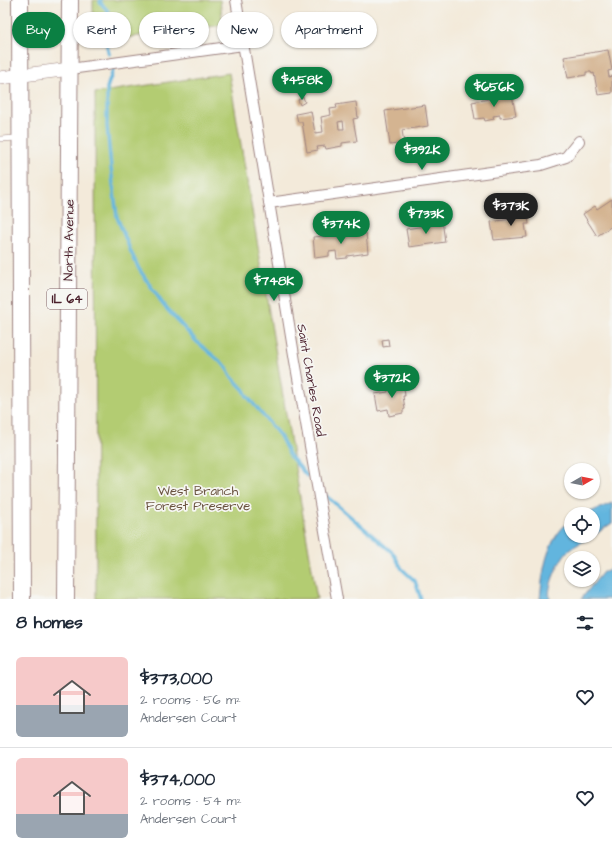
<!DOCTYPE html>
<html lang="en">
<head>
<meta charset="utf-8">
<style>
  :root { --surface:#fff; --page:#f6f6f7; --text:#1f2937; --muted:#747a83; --line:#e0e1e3; --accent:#0b8043 }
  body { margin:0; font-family:"Architects Daughter",sans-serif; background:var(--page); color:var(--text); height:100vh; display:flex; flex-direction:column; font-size:15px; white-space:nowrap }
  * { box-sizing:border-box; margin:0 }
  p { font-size:13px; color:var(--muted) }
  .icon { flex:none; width:22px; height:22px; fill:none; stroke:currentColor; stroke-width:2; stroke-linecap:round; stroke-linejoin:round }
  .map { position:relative; height:599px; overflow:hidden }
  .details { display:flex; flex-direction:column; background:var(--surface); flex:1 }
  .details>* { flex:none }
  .guide { position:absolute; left:12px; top:12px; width:400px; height:36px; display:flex; gap:8px }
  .needle { width:26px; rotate:81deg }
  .tools { position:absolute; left:564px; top:463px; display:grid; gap:8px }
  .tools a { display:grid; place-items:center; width:36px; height:36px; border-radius:50%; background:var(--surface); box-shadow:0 1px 3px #0004; font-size:20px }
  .price { position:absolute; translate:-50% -34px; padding:0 9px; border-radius:14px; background:var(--accent); color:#fff; font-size:13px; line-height:26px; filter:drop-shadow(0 1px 2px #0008) }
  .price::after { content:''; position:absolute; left:50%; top:24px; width:12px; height:9px; margin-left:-6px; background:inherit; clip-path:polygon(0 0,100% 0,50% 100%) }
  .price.on { background:#222; color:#fff }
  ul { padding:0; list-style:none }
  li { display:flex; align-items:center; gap:12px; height:100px; padding:0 16px }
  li+li { border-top:1px solid var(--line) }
  li span { display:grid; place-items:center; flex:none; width:112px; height:80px; border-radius:6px; color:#555 }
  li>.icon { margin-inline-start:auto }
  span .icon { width:48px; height:48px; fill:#fffc; stroke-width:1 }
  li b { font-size:17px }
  h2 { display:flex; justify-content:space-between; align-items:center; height:48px; padding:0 16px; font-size:17px }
  .chip { padding:0 14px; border-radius:18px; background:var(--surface); box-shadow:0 1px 3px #0004; font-size:14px; line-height:36px }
  .chip.on { background:var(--accent); color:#fff }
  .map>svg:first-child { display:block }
  .green { fill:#b3cc72; stroke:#7e764e }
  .water { fill:#62b5de; stroke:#566a84 }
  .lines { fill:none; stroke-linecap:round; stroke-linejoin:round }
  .stream { stroke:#62b5de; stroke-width:3.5 }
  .building { fill:#d4b491; fill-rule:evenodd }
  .service-casing { stroke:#9e8482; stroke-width:6 }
  .minor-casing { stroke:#9e8482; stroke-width:12 }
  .tertiary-casing { stroke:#9e8482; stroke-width:14 }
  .primary-casing { stroke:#9e8482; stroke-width:18 }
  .service { stroke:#fff; stroke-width:5 }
  .minor { stroke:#fff; stroke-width:10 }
  .tertiary { stroke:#fff; stroke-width:13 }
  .primary { stroke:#fff; stroke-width:16 }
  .labels { text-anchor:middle; stroke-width:3.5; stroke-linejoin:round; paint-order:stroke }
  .shield { fill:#f6f6f2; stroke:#7e6067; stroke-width:1 }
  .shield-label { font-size:12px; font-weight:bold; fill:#4a1f2b }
  .street-label { font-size:13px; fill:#4a1f2b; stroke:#f6f6f2 }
  .park-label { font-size:13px; fill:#6a5340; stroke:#f6f6f2 }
</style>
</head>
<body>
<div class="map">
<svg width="612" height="599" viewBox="0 0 612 599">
  <rect width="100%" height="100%" fill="#f6f6f2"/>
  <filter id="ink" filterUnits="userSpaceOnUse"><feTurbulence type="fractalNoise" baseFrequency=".025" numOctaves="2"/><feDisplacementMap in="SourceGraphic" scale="8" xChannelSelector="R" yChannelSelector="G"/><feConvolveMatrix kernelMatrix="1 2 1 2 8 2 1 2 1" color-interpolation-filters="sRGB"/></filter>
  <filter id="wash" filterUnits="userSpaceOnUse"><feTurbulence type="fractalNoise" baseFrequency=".012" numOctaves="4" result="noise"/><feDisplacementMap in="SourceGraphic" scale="16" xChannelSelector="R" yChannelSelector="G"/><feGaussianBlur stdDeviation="0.9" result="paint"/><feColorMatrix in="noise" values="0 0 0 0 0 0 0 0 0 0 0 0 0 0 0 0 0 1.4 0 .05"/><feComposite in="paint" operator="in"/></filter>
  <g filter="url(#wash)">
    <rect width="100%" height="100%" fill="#f3eada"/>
    <!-- green -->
    <path class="green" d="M 93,0 L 220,0 L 223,25 L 93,42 Z
      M 229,73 L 317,599 L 96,599 L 95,93 Z"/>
    <!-- water -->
    <path class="water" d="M 612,503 L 612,523 L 593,536 L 593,514 L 585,514 Z
      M 571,520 L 571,536 L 593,536 C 585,541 575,545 568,551 C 560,558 546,588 550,599 L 540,599 C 543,570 546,539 571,520 Z
      M 612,568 L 612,599 L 581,599 L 603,572 Z"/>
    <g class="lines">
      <!-- stream -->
      <path class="stream" d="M 101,0 L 100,2 L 108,11 L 104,35 L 109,54
        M 113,70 L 107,88 L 107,126 L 111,168 L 117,217 L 131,252 L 139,269 L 165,307 L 197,342 L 227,367 L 230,375 L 244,390 L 247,396 L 280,436 L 290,456 L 307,476
        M 324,494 L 393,553 L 402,569 L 415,581 L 421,599"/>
    </g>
    <g id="blocks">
      <!-- building -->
      <path class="building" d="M 608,50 L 612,70 L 608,71 L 609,77 L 612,76 L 612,93 L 598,95 L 594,73 L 592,74 L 591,72 L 586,72 L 586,75 L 568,78 L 564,57 Z
        M 512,95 L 516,116 L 500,118 L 500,115 L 493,116 L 494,119 L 485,121 L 484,118 L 475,119 L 472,102 Z
        M 303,97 L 305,102 L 300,105 L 298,100 Z
        M 356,102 L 358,118 L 353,119 L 357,141 L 342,143 L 342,146 L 326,149 L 325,146 L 317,147 L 318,150 L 307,152 L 302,122 L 298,122 L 296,114 L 311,111 L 315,133 L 323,132 L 321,117 L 331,115 L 330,109 L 337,108 L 336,105 ZM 343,121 L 344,129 L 339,129 L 338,122 Z
        M 425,105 L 428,126 L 402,130 L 404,143 L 390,145 L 385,111 Z
        M 612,199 L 612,226 L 597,236 L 583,214 L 595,206 L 597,209 Z
        M 527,210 L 529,224 L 525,224 L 527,237 L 494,240 L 491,222 L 510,219 L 510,213 Z
        M 442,220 L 445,242 L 409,247 L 406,229 L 431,225 L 430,222 Z
        M 366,233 L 368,253 L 347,256 L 347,258 L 337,259 L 336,251 L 329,252 L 329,256 L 315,258 L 313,237 Z
        M 388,339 L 389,346 L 383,347 L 382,340 Z
        M 403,380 L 405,396 L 403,396 L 405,409 L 403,410 L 403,413 L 389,416 L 388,409 L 378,411 L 375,394 L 388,392 L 387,383 Z"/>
    </g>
  </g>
  <g filter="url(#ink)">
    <use href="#blocks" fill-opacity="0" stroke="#9e8482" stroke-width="1"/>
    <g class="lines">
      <!-- service casing -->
      <g class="service-casing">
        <path id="service" d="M 0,139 L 18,138"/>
      </g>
      <!-- minor casing -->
      <g class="minor-casing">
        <path id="minor" d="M 236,0 L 295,361 L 337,599
          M 70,69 L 243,45
          M 269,203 L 541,165 L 566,157 L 579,141"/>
      </g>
      <!-- tertiary casing -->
      <g class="tertiary-casing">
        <path id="tertiary" d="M 0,78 L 70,69"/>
      </g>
      <!-- primary casing -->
      <g class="primary-casing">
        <path id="primary" d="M 20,0 L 22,599
          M 66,599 L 70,0"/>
      </g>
      <!-- service -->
      <use href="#service" class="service"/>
      <!-- minor -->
      <use href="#minor" class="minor"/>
      <!-- tertiary -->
      <use href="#tertiary" class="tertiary"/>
      <!-- primary -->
      <use href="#primary" class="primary"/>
    </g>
  </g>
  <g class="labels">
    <!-- shield labels -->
    <rect class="shield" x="47" y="289" width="40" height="20" rx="3"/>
    <g class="shield-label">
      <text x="67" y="303">IL 64</text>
    </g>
    <!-- street labels -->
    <g class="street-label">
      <text transform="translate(68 240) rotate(-89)" y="5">North Avenue</text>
      <text transform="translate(312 380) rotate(80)" y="5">Saint Charles Road</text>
    </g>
    <!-- park labels -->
    <g class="park-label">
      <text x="198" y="495">West Branch<tspan x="198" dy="15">Forest Preserve</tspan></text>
    </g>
  </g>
</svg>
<div class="tools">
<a><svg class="needle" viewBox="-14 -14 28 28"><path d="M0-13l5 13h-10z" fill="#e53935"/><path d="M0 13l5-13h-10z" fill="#747a83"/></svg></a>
<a><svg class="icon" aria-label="locate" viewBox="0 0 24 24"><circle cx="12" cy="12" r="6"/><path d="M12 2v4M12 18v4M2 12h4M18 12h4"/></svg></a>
<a><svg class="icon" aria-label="layers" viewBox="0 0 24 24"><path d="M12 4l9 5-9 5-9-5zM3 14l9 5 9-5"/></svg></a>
</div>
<b class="price" style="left:302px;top:101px">$458K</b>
<b class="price" style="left:494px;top:108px">$656K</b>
<b class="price" style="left:422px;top:171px">$392K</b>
<b class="price on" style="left:511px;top:227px">$373K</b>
<b class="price" style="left:426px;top:235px">$733K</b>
<b class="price" style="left:341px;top:245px">$374K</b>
<b class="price" style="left:274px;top:302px">$748K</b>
<b class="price" style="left:392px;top:399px">$372K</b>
<div class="guide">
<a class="chip on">Buy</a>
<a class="chip">Rent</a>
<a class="chip">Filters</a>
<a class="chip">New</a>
<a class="chip">Apartment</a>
</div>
</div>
<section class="details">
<h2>8 homes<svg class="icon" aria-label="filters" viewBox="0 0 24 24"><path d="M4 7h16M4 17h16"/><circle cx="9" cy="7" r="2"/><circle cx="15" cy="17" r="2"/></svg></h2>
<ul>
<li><span style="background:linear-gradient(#f6c9c9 60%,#9aa5b1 0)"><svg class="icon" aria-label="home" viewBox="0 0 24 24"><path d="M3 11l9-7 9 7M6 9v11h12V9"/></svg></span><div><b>$373,000</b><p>2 rooms · 56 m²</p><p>Andersen Court</p></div><svg class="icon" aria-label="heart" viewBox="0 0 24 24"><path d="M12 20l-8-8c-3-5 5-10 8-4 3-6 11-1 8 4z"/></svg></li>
<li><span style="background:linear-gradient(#f6c9c9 70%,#9aa5b1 0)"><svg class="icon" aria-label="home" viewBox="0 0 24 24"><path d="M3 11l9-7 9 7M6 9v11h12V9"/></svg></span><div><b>$374,000</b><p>2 rooms · 54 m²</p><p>Andersen Court</p></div><svg class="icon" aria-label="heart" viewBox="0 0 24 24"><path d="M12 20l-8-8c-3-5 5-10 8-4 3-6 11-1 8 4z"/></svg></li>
</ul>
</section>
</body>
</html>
